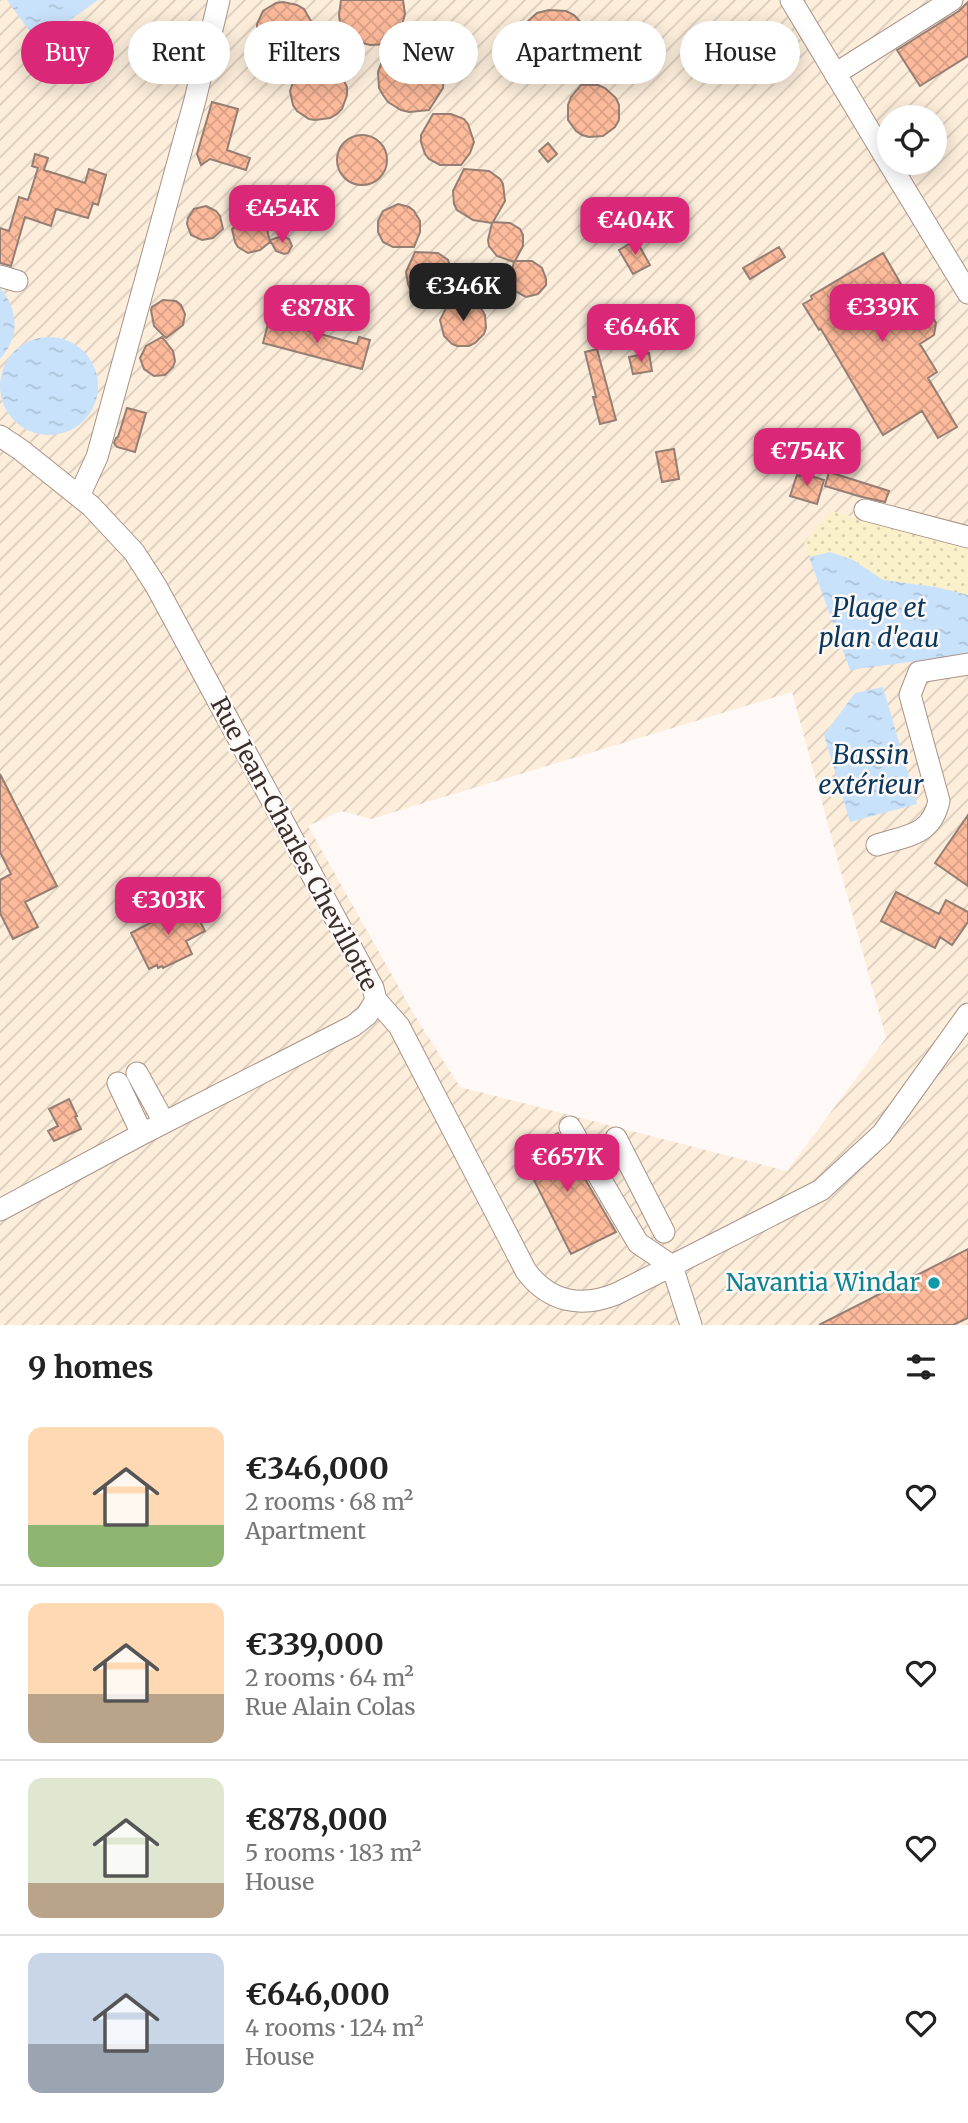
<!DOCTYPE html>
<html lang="en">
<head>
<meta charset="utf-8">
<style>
  :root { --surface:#fff; --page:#f6f6f6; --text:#222; --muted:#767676; --line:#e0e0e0; --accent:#db2777 }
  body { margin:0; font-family:Merriweather,serif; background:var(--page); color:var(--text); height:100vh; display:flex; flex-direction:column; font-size:26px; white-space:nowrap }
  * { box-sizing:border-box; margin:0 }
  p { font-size:23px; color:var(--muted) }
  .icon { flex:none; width:38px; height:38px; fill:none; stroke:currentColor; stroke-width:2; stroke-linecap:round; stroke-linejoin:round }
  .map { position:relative; height:1325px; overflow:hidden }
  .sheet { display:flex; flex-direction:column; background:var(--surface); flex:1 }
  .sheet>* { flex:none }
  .guide { position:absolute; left:21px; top:21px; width:928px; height:63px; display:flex; gap:14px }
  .controls { position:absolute; left:877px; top:105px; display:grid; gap:14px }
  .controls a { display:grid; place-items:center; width:70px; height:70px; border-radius:50%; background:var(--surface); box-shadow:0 4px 18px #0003; font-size:35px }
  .price { position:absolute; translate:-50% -60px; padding:0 16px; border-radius:14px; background:var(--accent); color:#fff; font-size:23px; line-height:46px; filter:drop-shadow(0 2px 4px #0008) }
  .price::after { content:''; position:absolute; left:50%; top:42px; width:21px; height:16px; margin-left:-10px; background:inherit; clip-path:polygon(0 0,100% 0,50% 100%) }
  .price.current { background:#222; color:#fff }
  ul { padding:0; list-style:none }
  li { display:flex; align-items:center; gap:21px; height:175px; padding:0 28px }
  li+li { border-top:2px solid var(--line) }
  li span { display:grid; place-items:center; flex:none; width:196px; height:140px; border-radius:14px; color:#555 }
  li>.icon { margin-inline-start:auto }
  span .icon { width:84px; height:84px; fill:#fffc; stroke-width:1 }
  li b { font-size:30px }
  h2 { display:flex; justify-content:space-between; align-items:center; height:84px; padding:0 28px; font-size:30px }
  .pill { padding:0 24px; border-radius:32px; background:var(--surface); box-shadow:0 4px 18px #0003; font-size:24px; line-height:63px }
  .pill.current { background:var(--accent); color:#fff }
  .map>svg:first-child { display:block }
  .industrial { fill:url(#industrial-furrows); fill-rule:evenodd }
  .sand { fill:url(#sand-dots) }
  .water { fill:url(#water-ripples) }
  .building { fill:url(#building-cross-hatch); stroke:#957e74; stroke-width:2 }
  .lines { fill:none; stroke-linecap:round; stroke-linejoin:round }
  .minor-casing { stroke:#a99287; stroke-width:23 }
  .minor { stroke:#fff; stroke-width:21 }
  .culture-dot { fill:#0f9aa8; stroke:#fef9f7; stroke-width:2.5 }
  .labels { text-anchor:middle; stroke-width:5; stroke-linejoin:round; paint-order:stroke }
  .street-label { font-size:24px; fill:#392f2b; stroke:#fef9f7 }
  .culture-label { font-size:24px; fill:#0d838f; stroke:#fef9f7; text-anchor:end }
  .water-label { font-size:26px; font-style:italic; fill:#09385f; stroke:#fef9f7 }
</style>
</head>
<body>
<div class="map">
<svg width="968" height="1325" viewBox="0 0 968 1325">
  <defs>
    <pattern id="industrial-furrows" width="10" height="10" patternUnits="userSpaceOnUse" patternTransform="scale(1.75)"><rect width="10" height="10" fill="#fdeedb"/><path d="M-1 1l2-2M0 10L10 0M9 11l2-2" fill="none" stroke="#daccbc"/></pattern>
    <pattern id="sand-dots" width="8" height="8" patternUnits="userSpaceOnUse" patternTransform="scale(1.75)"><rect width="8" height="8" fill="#faf1cb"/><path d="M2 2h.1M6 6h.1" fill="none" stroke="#d7cfae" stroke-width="1.8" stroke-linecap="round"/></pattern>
    <pattern id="water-ripples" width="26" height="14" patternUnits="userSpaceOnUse" patternTransform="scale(1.75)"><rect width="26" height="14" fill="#c9e2fb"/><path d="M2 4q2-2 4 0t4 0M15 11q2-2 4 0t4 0" fill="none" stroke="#adc2d7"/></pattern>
    <pattern id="building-cross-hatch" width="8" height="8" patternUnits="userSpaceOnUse" patternTransform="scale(1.75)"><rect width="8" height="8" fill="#fdbb9b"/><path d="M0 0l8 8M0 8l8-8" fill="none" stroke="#daa186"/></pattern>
  </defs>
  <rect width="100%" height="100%" fill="#fef9f7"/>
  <!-- industrial -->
  <path class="industrial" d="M 0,0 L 968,0 L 968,1325 L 0,1325 ZM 889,117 L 934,117 L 934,163 L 889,163 ZM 792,692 L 886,1038 L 787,1171 L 460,1087 L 415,1016 L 308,826 L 341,811 L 371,819 Z"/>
  <!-- sand -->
  <path class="sand" d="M 831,511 L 968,547 L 968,595 L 936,587 L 883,580 L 853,560 L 830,552 L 809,557 L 804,543 Z"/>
  <!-- water -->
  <path class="water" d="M 7,0 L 98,0 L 38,43 Z
    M 0,288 C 19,310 20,338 0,359 Z
    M0 386a49 49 0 1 1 98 0a49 49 0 1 1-98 0Z
    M 830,552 L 853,560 L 883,580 L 936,587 L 968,595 L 968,654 L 850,670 L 809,557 Z
    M 883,687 L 917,804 L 850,822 L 824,735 L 855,693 Z"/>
  <!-- building -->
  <path class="building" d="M 341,0 L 403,0 L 405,14 L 401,28 L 391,44 L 370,45 L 355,41 L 349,36 L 340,23 L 339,15 Z
    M 283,2 L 297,5 L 304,9 L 312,23 L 312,38 L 309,45 L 299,57 L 284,59 L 270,55 L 265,51 L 257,39 L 257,24 L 263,11 L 276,3 Z
    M 968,2 L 968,56 L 920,86 L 897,50 L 959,11 Z
    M 549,10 L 566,11 L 574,15 L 586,28 L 589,37 L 589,55 L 585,63 L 574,77 L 557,80 L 541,78 L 528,69 L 520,55 L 520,38 L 527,22 L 537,13 Z
    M 69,25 L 78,37 L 60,51 L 51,39 Z
    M 393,45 L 424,48 L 432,53 L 442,66 L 444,73 L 443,88 L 429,110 L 409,112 L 401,110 L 388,102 L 383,95 L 379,88 L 378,72 L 381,64 Z
    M 320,64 L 328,65 L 340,73 L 347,87 L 347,95 L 342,109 L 337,114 L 330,118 L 315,120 L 309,119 L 297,111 L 293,105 L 290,91 L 295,77 L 305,65 Z
    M 581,85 L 598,85 L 605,88 L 616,98 L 619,105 L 619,120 L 615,127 L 603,136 L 589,137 L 582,135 L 576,131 L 568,120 L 568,105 L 571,97 Z
    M 212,102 L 238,109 L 227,150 L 250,158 L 246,170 L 210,159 L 201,165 L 197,154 Z
    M 433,114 L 451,114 L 464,119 L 468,124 L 474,142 L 470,153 L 461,165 L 440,165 L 429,159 L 425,154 L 421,142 L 421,135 Z
    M337 160a25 25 0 1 1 50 0a25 25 0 1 1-50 0Z
    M 548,143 L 557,154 L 548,162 L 539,151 Z
    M 35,154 L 48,158 L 44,170 L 85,183 L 89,169 L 106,175 L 98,205 L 93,203 L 88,218 L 56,209 L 51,226 L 25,217 L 11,266 L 0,263 L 0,228 L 9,231 L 19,197 L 28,200 L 38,168 L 32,166 Z
    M 464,169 L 489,171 L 500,179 L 503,184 L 505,201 L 493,222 L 510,223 L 520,229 L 523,235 L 523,246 L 515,261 L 532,261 L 542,268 L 546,279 L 546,285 L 538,294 L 526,297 L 515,291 L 510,278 L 514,262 L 497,256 L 489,246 L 488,240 L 492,223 L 473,220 L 457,210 L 454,204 L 453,191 Z
    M 398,204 L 409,207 L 414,211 L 420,221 L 420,232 L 414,247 L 393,247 L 383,242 L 378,232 L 378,221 L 383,211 Z
    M 206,206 L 216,211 L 220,216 L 223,229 L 213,238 L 202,240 L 191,235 L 187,224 L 188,218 L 194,209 Z
    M 253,218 L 263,224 L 267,229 L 270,242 L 260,250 L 248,253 L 238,247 L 235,242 L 232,229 L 241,221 Z
    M 282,236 L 289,239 L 292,246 L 288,253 L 284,254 L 276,251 L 270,240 Z
    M 636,240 L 650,265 L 633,274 L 619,250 Z
    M 779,247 L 785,257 L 750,279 L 743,268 Z
    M 415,252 L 438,253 L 448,260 L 452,272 L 452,278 L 444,295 L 425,298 L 414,293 L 410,289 L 408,284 L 406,272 Z
    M 883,253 L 905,291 L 914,285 L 936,323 L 934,335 L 920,344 L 937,372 L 928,378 L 957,427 L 938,438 L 922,411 L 883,435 L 821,329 L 819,330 L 803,304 L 812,299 L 811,296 Z
    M 163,300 L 176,301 L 181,305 L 185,314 L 183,325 L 166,338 L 154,326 L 151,310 L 152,307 Z
    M 450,300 L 472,302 L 482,310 L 485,315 L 486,328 L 484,334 L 475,343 L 469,346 L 457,346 L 452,344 L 444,336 L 440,320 Z
    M 269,320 L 357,344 L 359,337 L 370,340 L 362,369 L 263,343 Z
    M 162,337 L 173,351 L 175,361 L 173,367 L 165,375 L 154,376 L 144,369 L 140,358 L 146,346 Z
    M 597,349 L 616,420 L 600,424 L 593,397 L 596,397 L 585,352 Z
    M 649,353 L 652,371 L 633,374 L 629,357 Z
    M 127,408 L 146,413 L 135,452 L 117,447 L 114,443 L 116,438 L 118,437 Z
    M 674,449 L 679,479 L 662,482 L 656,452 Z
    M 829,472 L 889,491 L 885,502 L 862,497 L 825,486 Z
    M 801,473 L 824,480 L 817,504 L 790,496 L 797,475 L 800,476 Z
    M 0,774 L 57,886 L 25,902 L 38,927 L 13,939 L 0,913 L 0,880 L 11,874 L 0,852 Z
    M 968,815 L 968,886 L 935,863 Z
    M 896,892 L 939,914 L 946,900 L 968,912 L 968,922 L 952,945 L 940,937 L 935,948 L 881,921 Z
    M 190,902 L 205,931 L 186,941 L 192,954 L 163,968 L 162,966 L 158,968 L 157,965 L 149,969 L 131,933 Z
    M 69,1099 L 77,1116 L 75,1117 L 81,1129 L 54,1141 L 48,1131 L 58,1126 L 49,1109 Z
    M 558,1133 L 616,1232 L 571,1254 L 520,1152 Z
    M 968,1249 L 968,1318 L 953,1325 L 819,1325 Z"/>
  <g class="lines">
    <!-- minor casing -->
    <g class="minor-casing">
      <path id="minor" d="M 791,0 L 889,163
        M 835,74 L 952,0
        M 889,163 L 968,293
        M 0,276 L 17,281
        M 0,436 L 21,450 L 91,506 L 134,552 L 156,586 L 373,988 L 376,1000 L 367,1015 L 353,1026 L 142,1134 L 0,1210
        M 79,496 L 97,457 L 195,100 L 219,0
        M 865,510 L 968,537
        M 877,845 C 908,835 931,836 939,801 L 910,695 L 919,672 L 968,664
        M 376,1000 L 399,1026 L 526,1271 C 549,1302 581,1308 616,1294 L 821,1190 L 882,1134 L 968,1014
        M 137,1073 L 164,1122
        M 118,1083 L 142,1134
        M 570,1127 L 638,1243 L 672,1266 L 691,1325
        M 616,1138 L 664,1232"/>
    </g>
    <!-- minor -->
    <use href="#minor" class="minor"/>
  </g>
  <!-- markers -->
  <circle class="culture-dot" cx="934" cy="1283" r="7"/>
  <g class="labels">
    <!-- street labels -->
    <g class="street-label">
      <text transform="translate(294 844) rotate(62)" y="8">Rue Jean-Charles Chevillotte</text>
    </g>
    <!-- culture labels -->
    <g class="culture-label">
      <text x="920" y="1291">Navantia Windar</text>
    </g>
    <!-- water labels -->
    <g class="water-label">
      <text x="879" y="617">Plage et<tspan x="879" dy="30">plan d'eau</tspan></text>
      <text x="871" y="764">Bassin<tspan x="871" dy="30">extérieur</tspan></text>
    </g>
  </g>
</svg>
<div class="controls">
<a><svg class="icon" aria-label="locate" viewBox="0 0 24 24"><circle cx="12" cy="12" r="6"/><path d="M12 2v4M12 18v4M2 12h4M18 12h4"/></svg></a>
</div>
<b class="price" style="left:282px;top:245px">€454K</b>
<b class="price" style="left:635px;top:257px">€404K</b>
<b class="price current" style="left:463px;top:323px">€346K</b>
<b class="price" style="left:882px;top:344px">€339K</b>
<b class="price" style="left:317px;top:345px">€878K</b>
<b class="price" style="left:641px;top:364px">€646K</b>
<b class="price" style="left:807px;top:488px">€754K</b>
<b class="price" style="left:168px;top:937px">€303K</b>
<b class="price" style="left:567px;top:1194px">€657K</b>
<div class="guide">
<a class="pill current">Buy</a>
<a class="pill">Rent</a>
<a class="pill">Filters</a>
<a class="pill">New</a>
<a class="pill">Apartment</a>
<a class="pill">House</a>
</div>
</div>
<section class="sheet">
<h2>9 homes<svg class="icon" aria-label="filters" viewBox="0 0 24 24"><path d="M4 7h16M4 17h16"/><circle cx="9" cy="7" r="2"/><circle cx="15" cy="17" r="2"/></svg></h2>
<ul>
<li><span style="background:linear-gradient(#ffd9b3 70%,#8fb573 0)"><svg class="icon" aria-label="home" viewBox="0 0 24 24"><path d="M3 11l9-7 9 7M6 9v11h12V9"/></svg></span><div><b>€346,000</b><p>2 rooms · 68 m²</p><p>Apartment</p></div><svg class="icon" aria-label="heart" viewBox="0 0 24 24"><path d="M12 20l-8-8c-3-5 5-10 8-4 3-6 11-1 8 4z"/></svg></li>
<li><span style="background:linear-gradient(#ffd9b3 65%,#b9a48a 0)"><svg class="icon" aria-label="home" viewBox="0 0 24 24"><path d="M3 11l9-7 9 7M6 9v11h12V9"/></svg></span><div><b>€339,000</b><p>2 rooms · 64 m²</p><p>Rue Alain Colas</p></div><svg class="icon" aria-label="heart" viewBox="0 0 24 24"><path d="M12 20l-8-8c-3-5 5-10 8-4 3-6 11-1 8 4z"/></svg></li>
<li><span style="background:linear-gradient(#dfe7d0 75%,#b9a48a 0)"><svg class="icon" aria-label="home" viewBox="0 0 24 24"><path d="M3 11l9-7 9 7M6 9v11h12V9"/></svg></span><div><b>€878,000</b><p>5 rooms · 183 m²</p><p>House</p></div><svg class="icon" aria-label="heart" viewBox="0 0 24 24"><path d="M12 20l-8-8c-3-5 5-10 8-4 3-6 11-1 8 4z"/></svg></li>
<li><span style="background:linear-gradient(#c9d6e8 65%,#9aa5b1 0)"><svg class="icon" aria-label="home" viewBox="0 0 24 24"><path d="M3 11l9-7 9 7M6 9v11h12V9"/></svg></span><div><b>€646,000</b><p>4 rooms · 124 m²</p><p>House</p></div><svg class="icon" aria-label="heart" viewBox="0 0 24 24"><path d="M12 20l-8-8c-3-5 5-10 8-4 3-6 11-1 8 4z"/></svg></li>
</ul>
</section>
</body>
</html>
